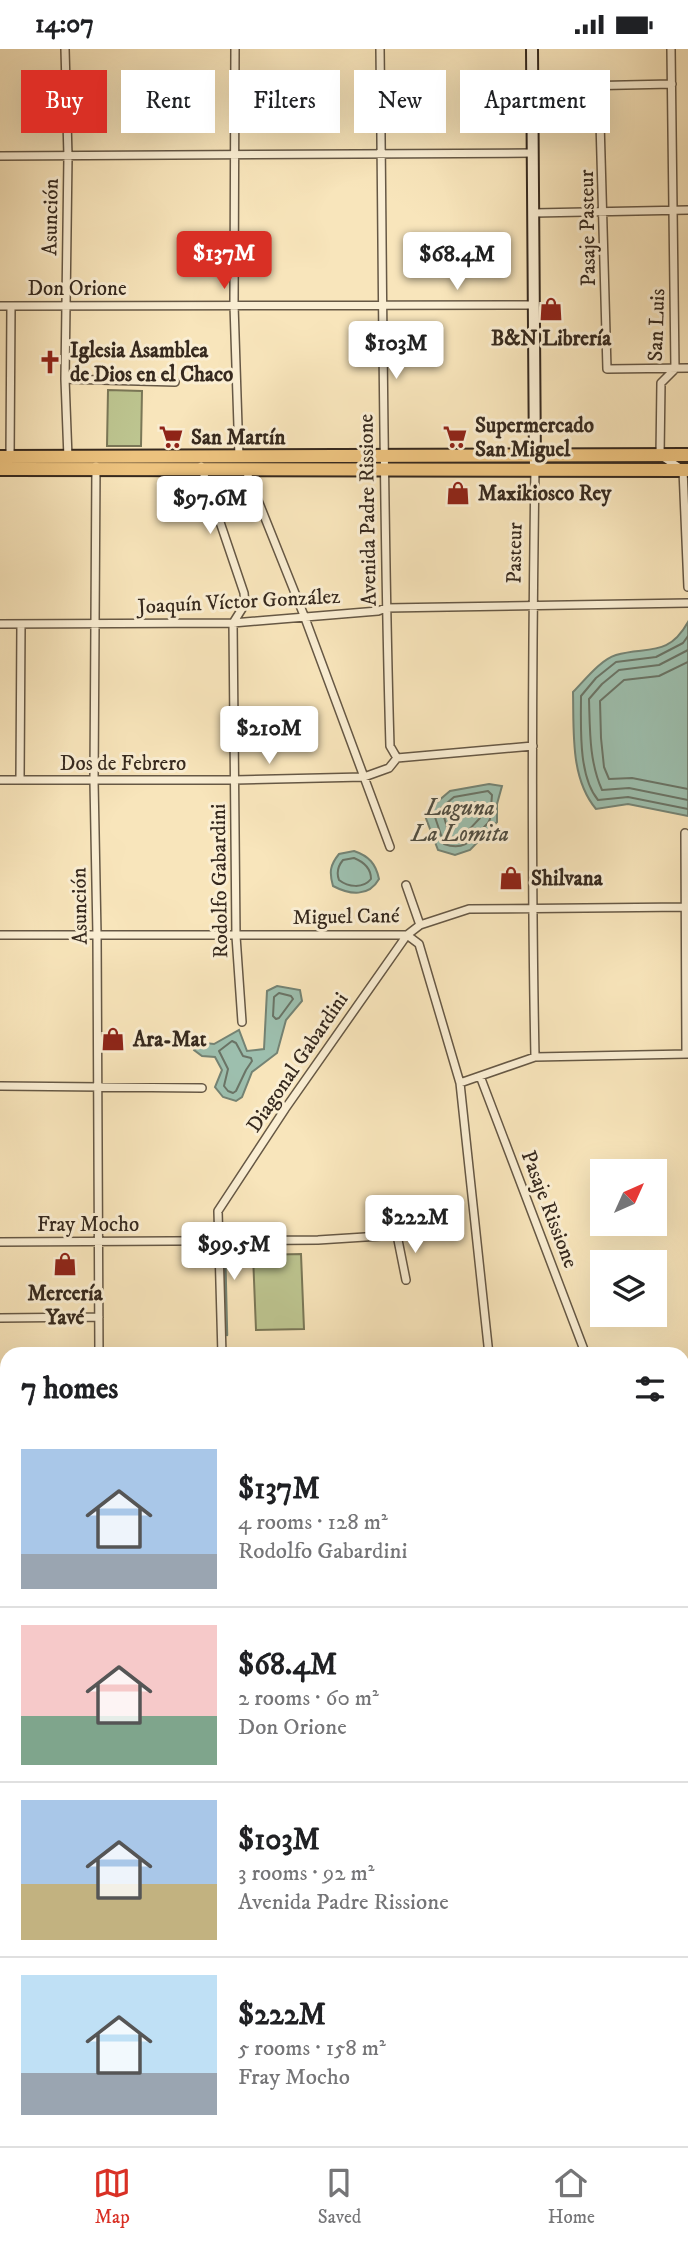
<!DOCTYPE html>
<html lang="en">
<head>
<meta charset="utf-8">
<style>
  :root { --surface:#fff; --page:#f2f2f2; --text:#202124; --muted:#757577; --line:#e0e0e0; --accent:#d93025 }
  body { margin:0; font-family:"IM FELL DW Pica",serif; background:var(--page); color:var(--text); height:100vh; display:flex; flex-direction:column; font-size:26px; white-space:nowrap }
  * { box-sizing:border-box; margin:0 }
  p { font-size:23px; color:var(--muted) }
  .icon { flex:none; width:38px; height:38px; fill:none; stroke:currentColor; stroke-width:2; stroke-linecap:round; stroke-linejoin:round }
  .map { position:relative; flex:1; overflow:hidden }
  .panel { position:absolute; left:0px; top:1298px; width:690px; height:800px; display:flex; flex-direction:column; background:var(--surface); border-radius:21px 21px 0 0; box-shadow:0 7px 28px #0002 }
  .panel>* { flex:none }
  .hud { position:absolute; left:21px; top:21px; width:648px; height:63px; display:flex; gap:14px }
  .needle { width:46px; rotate:45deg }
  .controls { position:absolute; left:590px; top:1110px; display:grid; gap:14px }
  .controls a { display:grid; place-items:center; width:77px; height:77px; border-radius:0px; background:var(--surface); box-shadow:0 7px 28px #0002; font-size:35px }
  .price { position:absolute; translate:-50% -60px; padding:0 16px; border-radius:7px; background:#fff; color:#222; font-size:23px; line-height:46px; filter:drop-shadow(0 2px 4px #0008) }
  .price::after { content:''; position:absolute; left:50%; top:42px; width:21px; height:16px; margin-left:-10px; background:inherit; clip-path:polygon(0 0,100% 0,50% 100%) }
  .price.current { background:var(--accent); color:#fff }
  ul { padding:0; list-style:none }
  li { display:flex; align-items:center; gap:21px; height:175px; padding:0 21px }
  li+li { border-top:2px solid var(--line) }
  li span { display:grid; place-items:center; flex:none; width:196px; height:140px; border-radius:0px; color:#555 }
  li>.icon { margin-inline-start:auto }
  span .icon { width:84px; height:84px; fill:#fffc; stroke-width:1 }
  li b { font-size:30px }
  h2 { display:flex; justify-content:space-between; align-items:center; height:84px; padding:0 21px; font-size:30px }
  .chip { padding:0 24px; border-radius:0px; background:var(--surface); box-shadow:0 7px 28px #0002; font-size:24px; line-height:63px }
  .chip.current { background:var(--accent); color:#fff }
  .status { display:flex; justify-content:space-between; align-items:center; height:49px; padding:0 35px; background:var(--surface); direction:ltr }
  .status svg { height:19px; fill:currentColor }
  .dock { display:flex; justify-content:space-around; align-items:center; height:98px; border-top:2px solid var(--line); background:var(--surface); font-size:19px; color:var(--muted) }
  .dock a { display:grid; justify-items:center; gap:4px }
  .dock .current { color:var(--accent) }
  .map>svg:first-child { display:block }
  .green { fill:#bdc590; stroke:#7a7757; stroke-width:2 }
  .water { fill:#9dbfae; stroke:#748374; stroke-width:2 }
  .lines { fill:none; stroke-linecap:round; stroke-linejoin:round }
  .shore { stroke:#6a7466; stroke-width:2 }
  .stream { stroke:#748374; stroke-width:2.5 }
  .street-casing { stroke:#665845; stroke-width:10 }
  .secondary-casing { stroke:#36291e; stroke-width:14 }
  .primary-casing { stroke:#36291e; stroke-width:16 }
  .street { stroke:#faeed3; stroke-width:7 }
  .secondary { stroke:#faeed3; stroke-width:10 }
  .primary { stroke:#ecc27e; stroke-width:12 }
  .rail { stroke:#36291e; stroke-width:2.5; stroke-dasharray:12 12; stroke-linecap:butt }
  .labels { text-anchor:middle; stroke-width:6; stroke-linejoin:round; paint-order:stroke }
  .street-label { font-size:21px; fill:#36291e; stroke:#faeed3 }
  .poi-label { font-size:21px; font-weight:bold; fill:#36291e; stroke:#faeed3; text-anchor:start }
  .water-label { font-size:23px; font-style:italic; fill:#504e42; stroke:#faeed3 }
</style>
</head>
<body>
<div class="status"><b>14:07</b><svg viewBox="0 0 49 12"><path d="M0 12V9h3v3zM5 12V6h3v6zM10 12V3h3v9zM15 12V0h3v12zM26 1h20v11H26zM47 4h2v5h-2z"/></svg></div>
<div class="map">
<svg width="688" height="2097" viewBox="0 0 688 2097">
  <rect width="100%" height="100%" fill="#f8e5bb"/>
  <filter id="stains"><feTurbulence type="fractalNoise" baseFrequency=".00286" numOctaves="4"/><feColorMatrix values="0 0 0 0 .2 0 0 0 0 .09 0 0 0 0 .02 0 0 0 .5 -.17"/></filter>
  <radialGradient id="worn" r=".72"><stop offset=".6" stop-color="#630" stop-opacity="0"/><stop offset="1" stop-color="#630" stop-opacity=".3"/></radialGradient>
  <!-- green -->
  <path class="green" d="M 108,341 L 142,342 L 141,397 L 107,397 Z
    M 301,1205 L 304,1280 L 256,1281 L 253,1206 Z"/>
  <!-- water -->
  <path class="water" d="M 688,573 L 688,767 L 628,755 L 596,760 C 570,729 574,682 573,643 C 585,631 600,611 616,606 C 647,597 668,609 688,573 Z
    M 489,735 L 502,737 L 497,755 L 497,773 L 470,801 L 455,806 L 438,801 L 424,764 L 450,742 Z
    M 354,802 C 369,807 376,815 379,830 C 369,848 350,846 333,837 C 329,823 330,816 339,805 Z
    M 277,937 L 300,941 L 302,952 L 286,971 L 277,1004 L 252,1023 L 242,1048 L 236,1052 L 223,1048 L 215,1038 L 222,1021 L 215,1008 L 202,1007 L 194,1001 L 196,993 L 214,995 L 239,981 L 247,1002 L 264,1000 L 267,942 Z
    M 688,1790 L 688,1920 L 683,1920 L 682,1791 Z
    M 7,1964 L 7,2091 L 57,2091 L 39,2097 L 0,2097 L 0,1966 Z"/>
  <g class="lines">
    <!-- shore -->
    <path class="shore" d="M 688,587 L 683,594 L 656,608 L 616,613 L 596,629 L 581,647 C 581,677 578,727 598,751 L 628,748 L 688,760
      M 688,601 L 659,616 L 619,621 L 602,635 L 589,650 C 590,681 589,712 602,741 L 629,739 L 688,751
      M 688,613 L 659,627 L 624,631 L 600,652 L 601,689 L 604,718 L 609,730 L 632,729 L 688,740
      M 488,742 L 492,746 L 490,770 L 488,774 C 473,789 466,803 444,795 L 434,765 L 454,748 Z
      M 477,753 L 481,756 L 480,769 C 472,777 463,791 450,788 L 444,768 L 458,757 Z
      M 354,809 C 364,813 371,819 371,830 C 363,840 348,838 339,831 C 336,823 338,817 343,811 Z
      M 279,944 L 291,947 L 293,950 L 279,969 L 276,970 L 273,967 L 274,948 Z
      M 232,992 L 236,994 L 243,1007 L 251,1009 L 252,1012 L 246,1021 L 236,1042 L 233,1044 L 228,1042 L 224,1037 L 228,1020 L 219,1002 Z"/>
    <!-- stream -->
    <path class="stream" d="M 225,1203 L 227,1286"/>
    <!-- street casing -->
    <g class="street-casing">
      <path id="street" d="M 65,0 L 68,107 L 65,330 L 68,409
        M 235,0 L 234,256 L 239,408
        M 380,0 C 383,232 383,464 390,697 L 397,709
        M 671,0 L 675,320 L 661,334 L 660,406 L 683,421 L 688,538
        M 599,37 L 607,320 L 688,319
        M 533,38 L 672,35
        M 0,107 L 533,104
        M 534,164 L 688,161
        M 0,257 L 533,256
        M 65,330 L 175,333
        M 10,408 L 11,257
        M 96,417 L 94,732 L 97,886 L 99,1306
        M 201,417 L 244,544 L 245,555 L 233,574 L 236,887 L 242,973
        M 245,419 L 305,569 L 390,798
        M 0,575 L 233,574 L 378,562 L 386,559 L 688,554
        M 20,730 L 21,575
        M 0,731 L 234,731 L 364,728 L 389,719 L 397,709 L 533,697
        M 685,784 L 686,1005
        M 406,836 L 420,876
        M 0,886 L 407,886 L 420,876 L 469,860 L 688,858
        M 535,1008 C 531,812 532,616 535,420
        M 480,1027 L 586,1306
        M 460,1034 L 535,1008 L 688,1005
        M 0,1037 L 202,1039
        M 397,1186 L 406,1231
        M 0,1193 L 318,1191 L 428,1184
        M 0,1269 L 99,1268
        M 489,1303 L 512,1304 L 512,1306
        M 222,1306 L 218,1162 L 285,1060 L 407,886 L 419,895 L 460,1034 L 489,1306
        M 0,1341 L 7,1341
        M 682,1480 L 688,1478
        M 0,1499 L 7,1499
        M 682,1530 L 688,1538
        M 682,1635 L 688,1633
        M 0,1656 L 7,1656
        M 682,1663 L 688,1679"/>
    </g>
    <!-- secondary casing -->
    <g class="secondary-casing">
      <path id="secondary" d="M 532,0 L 535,420
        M 682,1702 L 688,1700
        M 0,1715 L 7,1730 L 7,1741
        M 0,1761 L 7,1746"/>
    </g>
    <!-- primary casing -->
    <g class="primary-casing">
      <path id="primary" d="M 0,408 L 688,406
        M 0,420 L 688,421"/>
    </g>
    <!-- street -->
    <use href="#street" class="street"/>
    <!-- secondary -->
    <use href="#secondary" class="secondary"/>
    <!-- primary -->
    <use href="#primary" class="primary"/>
    <!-- rail -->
    <path class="rail" d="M 0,1914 L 7,1912"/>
  </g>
  <!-- icons -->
  <defs>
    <g id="shop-bare" transform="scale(1.89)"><path d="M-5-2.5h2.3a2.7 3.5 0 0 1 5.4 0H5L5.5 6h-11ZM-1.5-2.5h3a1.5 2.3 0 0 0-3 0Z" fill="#8f2418" stroke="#faeed3" stroke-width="2.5" paint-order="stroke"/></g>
    <g id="church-bare" transform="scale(1.89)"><path d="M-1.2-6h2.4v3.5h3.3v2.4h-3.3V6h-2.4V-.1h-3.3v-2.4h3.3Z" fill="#8f2418" stroke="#faeed3" stroke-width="2.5" paint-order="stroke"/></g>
    <g id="supermarket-bare" transform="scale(1.89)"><path d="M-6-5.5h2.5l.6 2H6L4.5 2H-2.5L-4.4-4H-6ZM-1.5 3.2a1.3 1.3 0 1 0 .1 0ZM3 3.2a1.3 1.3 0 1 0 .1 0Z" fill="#8f2418" stroke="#faeed3" stroke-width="2.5" paint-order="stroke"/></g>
  </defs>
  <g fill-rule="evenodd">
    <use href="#shop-bare" x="551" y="260"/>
    <use href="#church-bare" x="50" y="313"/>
    <use href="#supermarket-bare" x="171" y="388"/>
    <use href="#supermarket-bare" x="455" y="388"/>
    <use href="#shop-bare" x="458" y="444"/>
    <use href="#shop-bare" x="511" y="829"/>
    <use href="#shop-bare" x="113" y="990"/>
    <use href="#shop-bare" x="65" y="1215"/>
  </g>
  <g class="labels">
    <!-- street labels -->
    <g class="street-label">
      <text transform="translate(50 168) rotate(-89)" y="7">Asunción</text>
      <text transform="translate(587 179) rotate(-91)" y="7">Pasaje Pasteur</text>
      <text x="77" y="246">Don Orione</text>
      <text transform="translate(656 276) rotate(-88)" y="7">San Luis</text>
      <text transform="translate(367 461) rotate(-91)" y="7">Avenida Padre Rissione</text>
      <text transform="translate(514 504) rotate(-89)" y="7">Pasteur</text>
      <text transform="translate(239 552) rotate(-3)" y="7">Joaquín Víctor González</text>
      <text x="123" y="721">Dos de Febrero</text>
      <text transform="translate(219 832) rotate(-91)" y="7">Rodolfo Gabardini</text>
      <text transform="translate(79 857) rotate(-91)" y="7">Asunción</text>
      <text transform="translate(346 867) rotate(-1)" y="7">Miguel Cané</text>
      <text transform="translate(297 1013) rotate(-56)" y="7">Diagonal Gabardini</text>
      <text transform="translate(550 1160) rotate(69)" y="7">Pasaje Rissione</text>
      <text x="88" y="1182">Fray Mocho</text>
    </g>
    <!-- poi labels -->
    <g class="poi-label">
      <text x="551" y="296" text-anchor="middle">B&amp;N Librería</text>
      <text x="70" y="308">Iglesia Asamblea<tspan x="70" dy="24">de Dios en el Chaco</tspan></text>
      <text x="475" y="383">Supermercado<tspan x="475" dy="24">San Miguel</tspan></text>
      <text x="191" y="395">San Martín</text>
      <text x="478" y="451">Maxikiosco Rey</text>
      <text x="531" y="836">Shilvana</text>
      <text x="133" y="997">Ara-Mat</text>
      <text x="65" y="1251" text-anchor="middle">Mercería<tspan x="65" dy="24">Yavé</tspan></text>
    </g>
    <!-- water labels -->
    <g class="water-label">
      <text x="460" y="766">Laguna<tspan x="460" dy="26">La Lomita</tspan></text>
    </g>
  </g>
  <rect width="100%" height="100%" filter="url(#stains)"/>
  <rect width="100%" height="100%" fill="url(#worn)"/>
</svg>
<div class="controls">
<a><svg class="needle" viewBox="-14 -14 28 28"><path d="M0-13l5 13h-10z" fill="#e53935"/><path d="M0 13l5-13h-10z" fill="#757577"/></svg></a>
<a><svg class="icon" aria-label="layers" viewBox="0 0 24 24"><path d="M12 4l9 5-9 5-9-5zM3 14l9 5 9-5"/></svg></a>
</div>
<b class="price current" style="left:224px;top:242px">$137M</b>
<b class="price" style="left:457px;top:243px">$68.4M</b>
<b class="price" style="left:396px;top:332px">$103M</b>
<b class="price" style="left:210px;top:487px">$97.6M</b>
<b class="price" style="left:269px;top:717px">$210M</b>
<b class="price" style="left:415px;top:1206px">$222M</b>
<b class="price" style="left:234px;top:1233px">$99.5M</b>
<div class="hud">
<a class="chip current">Buy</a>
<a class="chip">Rent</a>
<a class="chip">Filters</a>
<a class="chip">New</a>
<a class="chip">Apartment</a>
</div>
<section class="panel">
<h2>7 homes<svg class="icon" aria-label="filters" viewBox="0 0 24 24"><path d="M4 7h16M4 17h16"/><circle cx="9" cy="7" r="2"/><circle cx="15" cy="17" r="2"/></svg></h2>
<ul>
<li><span style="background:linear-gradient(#a9c7e8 75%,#9aa5b1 0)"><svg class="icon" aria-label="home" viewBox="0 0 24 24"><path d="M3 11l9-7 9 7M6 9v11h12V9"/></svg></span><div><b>$137M</b><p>4 rooms · 128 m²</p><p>Rodolfo Gabardini</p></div></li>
<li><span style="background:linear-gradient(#f6c9c9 65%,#7fa58c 0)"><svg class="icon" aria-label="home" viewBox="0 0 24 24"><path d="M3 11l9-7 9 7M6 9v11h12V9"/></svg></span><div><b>$68.4M</b><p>2 rooms · 60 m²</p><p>Don Orione</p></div></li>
<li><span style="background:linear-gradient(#a9c7e8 60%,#c2b280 0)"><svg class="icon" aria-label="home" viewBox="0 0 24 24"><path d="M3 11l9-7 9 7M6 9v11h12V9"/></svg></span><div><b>$103M</b><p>3 rooms · 92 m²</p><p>Avenida Padre Rissione</p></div></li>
<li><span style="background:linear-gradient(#bfe0f5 70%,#9aa5b1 0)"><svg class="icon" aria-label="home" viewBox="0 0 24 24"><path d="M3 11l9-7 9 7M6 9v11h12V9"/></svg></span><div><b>$222M</b><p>5 rooms · 158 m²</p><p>Fray Mocho</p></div></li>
</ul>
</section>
</div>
<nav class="dock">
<a class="current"><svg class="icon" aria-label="map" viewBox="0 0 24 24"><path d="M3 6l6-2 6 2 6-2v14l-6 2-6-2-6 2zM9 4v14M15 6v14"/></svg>Map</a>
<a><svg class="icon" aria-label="saved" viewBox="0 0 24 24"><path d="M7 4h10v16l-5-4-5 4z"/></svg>Saved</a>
<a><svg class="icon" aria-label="home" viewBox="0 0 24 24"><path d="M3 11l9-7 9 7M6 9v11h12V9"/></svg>Home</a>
</nav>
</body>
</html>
